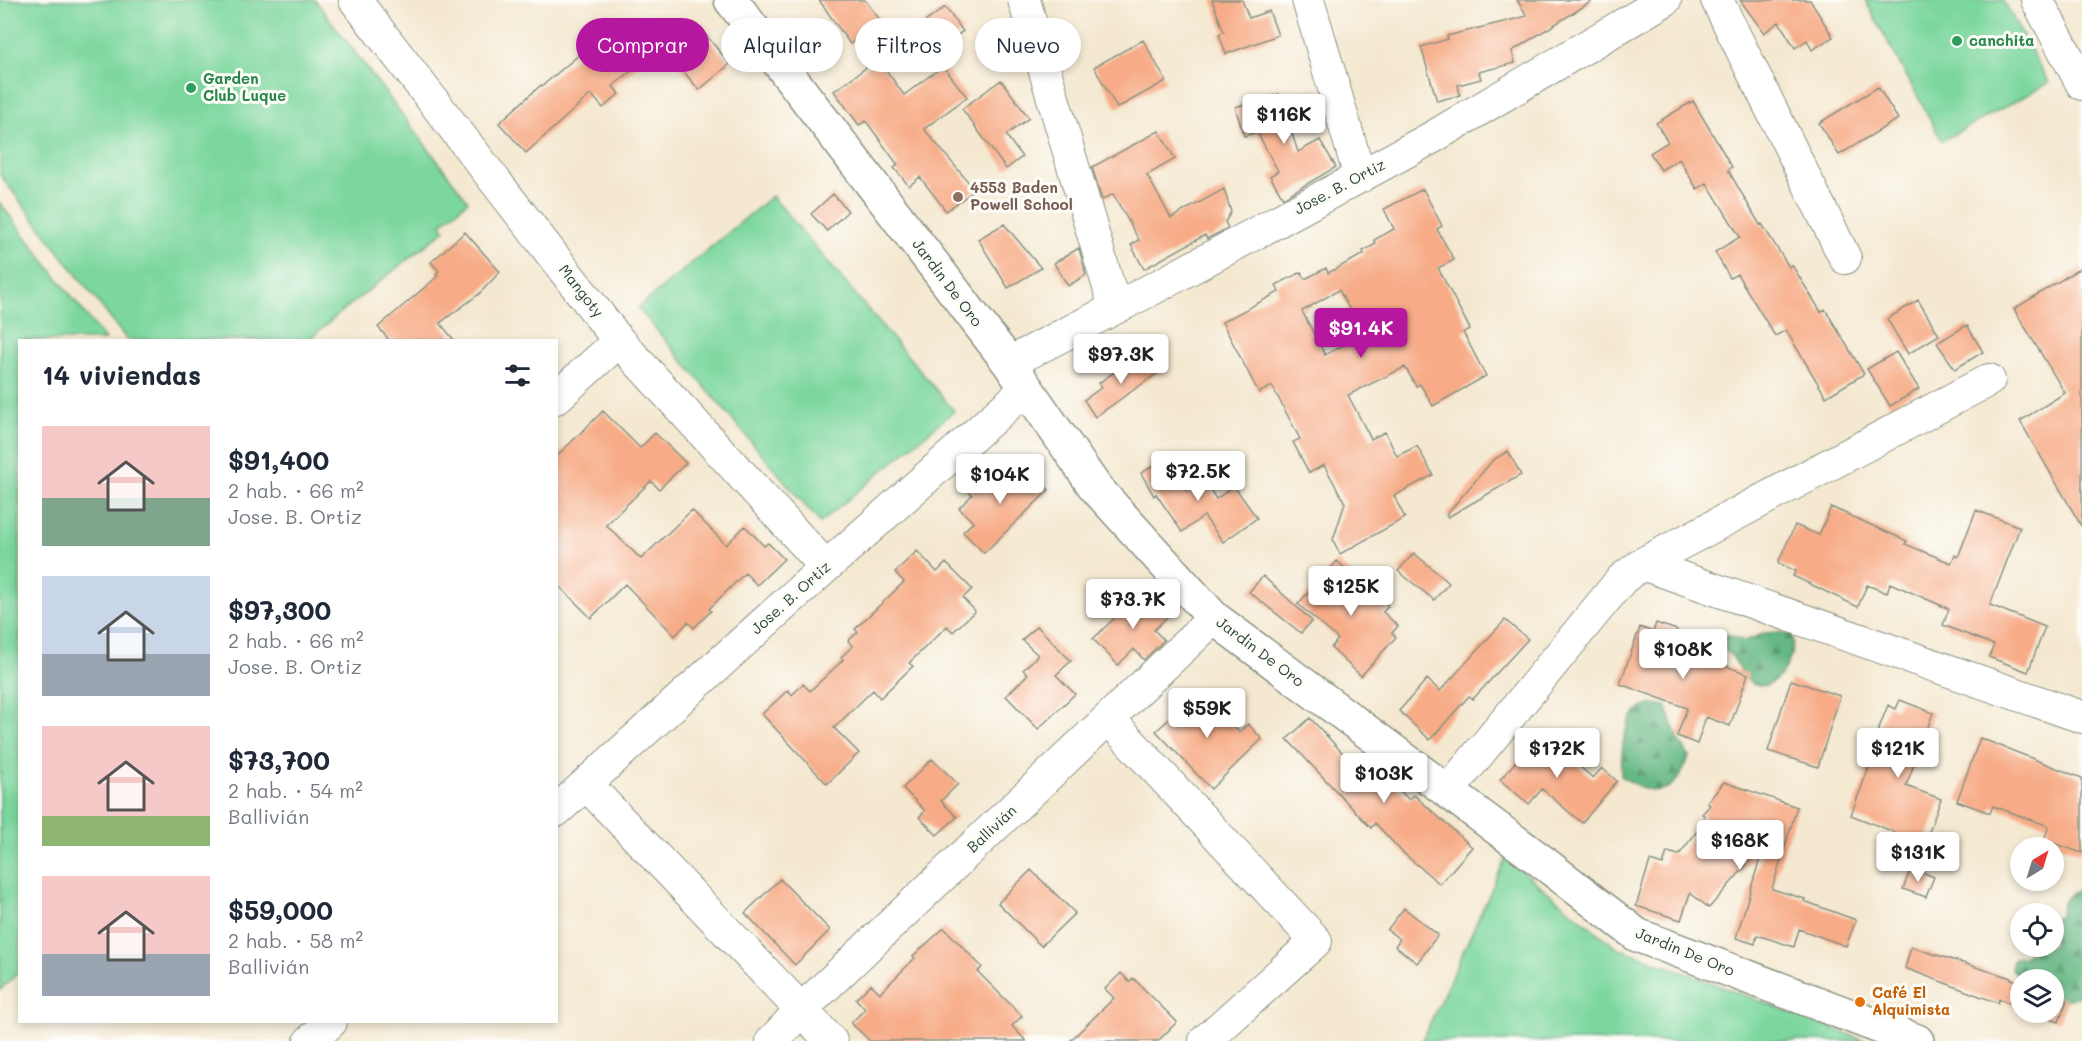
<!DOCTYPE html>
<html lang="es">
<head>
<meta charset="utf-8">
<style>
  :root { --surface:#fff; --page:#f6f6f7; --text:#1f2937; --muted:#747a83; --accent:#b5179e }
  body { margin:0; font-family:Mali,sans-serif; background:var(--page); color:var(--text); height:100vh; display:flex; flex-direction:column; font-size:22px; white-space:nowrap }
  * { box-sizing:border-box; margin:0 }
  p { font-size:20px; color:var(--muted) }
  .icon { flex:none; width:33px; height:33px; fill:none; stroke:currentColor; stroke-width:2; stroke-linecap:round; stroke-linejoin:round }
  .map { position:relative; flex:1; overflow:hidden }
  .side { position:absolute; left:18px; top:339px; width:540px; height:684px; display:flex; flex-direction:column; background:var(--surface); border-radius:0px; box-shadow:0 3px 9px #0003 }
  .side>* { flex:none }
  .top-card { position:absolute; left:576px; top:18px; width:570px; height:54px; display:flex; gap:12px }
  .needle { width:39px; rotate:38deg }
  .buttons { position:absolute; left:2010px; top:837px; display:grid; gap:12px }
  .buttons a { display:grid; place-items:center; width:54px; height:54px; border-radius:50%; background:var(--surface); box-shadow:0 3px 9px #0003; font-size:30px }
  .price { position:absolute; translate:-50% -51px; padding:0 14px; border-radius:6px; background:#fff; color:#222; font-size:20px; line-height:39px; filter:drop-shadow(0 2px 3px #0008) }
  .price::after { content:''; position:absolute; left:50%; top:36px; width:18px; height:14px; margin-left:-9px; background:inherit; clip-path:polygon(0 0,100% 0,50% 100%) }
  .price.current { background:var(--accent); color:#fff }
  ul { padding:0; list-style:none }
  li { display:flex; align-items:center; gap:18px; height:150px; padding:0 24px }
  li span { display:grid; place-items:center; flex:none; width:168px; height:120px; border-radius:0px; color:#555 }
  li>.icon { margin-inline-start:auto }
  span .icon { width:72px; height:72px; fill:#fffc; stroke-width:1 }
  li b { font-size:26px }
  h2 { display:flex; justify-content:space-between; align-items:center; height:72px; padding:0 24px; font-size:26px }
  .tag { padding:0 21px; border-radius:27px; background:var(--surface); box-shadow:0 3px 9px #0003; font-size:21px; line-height:54px }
  .tag.current { background:var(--accent); color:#fff }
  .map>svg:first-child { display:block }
  .grass { fill:#7cd79d; stroke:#4e8a68; stroke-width:1.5 }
  .forest { fill:url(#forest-firs); stroke:#427a5c; stroke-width:1.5 }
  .building { fill:#f7ab86; fill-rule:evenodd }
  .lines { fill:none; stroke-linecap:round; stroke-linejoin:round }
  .street-casing { stroke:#8a9282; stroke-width:34 }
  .secondary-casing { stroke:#8a9282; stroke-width:36 }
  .street { stroke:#fff; stroke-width:32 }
  .secondary { stroke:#fff; stroke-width:33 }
  .leisure-dot { fill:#2e9e5b; stroke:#fdfcf7; stroke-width:2 }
  .education-dot { fill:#8d6e63; stroke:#fdfcf7; stroke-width:2 }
  .food-dot { fill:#e8710a; stroke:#fdfcf7; stroke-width:2 }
  .labels { text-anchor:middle; stroke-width:6; stroke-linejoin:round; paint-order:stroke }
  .leisure-label { font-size:15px; font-weight:bold; fill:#27864d; stroke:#fdfcf7; text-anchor:start }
  .street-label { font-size:15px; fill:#1f3d34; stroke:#fdfcf7 }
  .education-label { font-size:15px; font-weight:bold; fill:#785e54; stroke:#fdfcf7; text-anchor:start }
  .food-label { font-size:15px; font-weight:bold; fill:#c56008; stroke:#fdfcf7; text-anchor:start }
</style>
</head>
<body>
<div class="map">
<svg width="2082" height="1041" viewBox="0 0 2082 1041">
  <defs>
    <pattern id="forest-firs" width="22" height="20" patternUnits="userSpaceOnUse" patternTransform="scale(1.5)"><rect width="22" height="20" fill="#65b884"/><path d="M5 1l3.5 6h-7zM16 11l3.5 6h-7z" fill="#53976d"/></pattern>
  </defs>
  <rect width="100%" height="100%" fill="#fdfcf7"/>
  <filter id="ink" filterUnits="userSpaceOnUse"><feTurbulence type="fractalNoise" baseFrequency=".0167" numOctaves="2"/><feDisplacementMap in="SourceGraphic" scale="12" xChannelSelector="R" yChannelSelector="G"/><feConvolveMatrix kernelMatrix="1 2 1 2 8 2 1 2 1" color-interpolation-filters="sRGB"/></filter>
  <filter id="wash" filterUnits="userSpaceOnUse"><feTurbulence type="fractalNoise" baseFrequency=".008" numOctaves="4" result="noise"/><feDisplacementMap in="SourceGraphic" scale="24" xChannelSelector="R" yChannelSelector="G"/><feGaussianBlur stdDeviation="1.35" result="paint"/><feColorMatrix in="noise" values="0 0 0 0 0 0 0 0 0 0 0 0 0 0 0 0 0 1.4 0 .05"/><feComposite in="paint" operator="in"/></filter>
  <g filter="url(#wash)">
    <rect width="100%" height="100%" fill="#f4e8d0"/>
    <!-- grass -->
    <path class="grass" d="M 0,0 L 315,0 L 468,201 L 441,224 L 445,230 L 340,313 L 308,340 L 127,340 L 0,175 Z
      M 1865,0 L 2003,0 L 2049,83 L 1942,141 Z
      M 772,196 L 954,411 L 820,523 L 638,308 Z
      M 0,203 L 105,340 L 20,340 L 20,971 L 0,990 Z
      M 1506,858 L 1614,946 L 1866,1041 L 1422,1041 Z"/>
    <!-- forest -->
    <path class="forest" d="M 1779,632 L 1792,635 C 1797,654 1778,695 1753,684 C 1743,680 1740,667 1734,659 C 1729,652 1722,648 1717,642 L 1717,637 C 1728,631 1733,638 1744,641 L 1766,633 Z
      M 1654,704 L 1666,706 L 1677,736 L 1689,756 C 1676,796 1654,799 1621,776 C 1622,749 1621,709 1654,704 Z
      M 2082,889 L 2082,998 L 2078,996 L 2067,1000 L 2055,999 L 2054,998 L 2054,980 L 2022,979 L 2011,968 L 2014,958 L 2025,957 L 2031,948 L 2029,947 L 2054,946 L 2054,919 L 2060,915 C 2061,901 2068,892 2082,889 Z"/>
    <g id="blocks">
      <!-- building -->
      <path class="building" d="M 819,0 L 865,0 L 881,21 L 850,44 Z
        M 1212,0 L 1242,0 L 1249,18 L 1269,11 L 1278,35 L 1226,54 L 1219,34 L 1224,32 Z
        M 1517,0 L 1594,0 L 1512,51 L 1515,63 L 1479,72 L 1481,79 L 1458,85 L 1460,95 L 1437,101 L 1421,47 L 1448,39 L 1447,36 L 1527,16 Z
        M 1740,0 L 1810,0 L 1833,37 L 1812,50 L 1807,40 L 1795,48 L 1779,22 L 1764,33 Z
        M 945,7 L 963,31 L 934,52 L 916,29 Z
        M 700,28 L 730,64 L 699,90 L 669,54 Z
        M 613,31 L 641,63 L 613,86 L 619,94 L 603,108 L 591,94 L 526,153 L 499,123 L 541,85 L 542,86 L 599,38 L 601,41 Z
        M 1143,40 L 1166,81 L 1117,108 L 1094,67 Z
        M 878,59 L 904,95 L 943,66 L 967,97 L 924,129 L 975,190 L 946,211 L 920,177 L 909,186 L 894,168 L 898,165 L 866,121 L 859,125 L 834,91 Z
        M 1001,80 L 1029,118 L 1006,135 L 1022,157 L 1006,169 L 962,109 Z
        M 1878,87 L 1898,119 L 1839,155 L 1819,123 Z
        M 1279,94 L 1298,152 L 1320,140 L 1336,167 L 1283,198 L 1270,176 L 1278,171 L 1257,132 L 1244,136 L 1235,107 Z
        M 1693,101 L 1732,167 L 1728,170 L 1760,225 L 1762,224 L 1789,267 L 1792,265 L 1821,312 L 1825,309 L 1864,374 L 1826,397 L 1786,330 L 1775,336 L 1737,274 L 1730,278 L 1715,252 L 1740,237 L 1707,183 L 1697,189 L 1679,159 L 1661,170 L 1650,153 L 1668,142 L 1656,123 Z
        M 1159,131 L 1175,159 L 1147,175 L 1171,218 L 1224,189 L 1231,212 L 1225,222 L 1228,228 L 1207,239 L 1205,235 L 1144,269 L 1131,245 L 1139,240 L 1113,194 L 1102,200 L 1092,167 Z
        M 1423,189 L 1442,226 L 1437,229 L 1454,260 L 1438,268 L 1470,329 L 1463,332 L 1486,376 L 1433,406 L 1420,384 L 1416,386 L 1405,367 L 1348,395 L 1371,439 L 1385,432 L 1397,456 L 1417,446 L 1433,475 L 1394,496 L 1405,518 L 1340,554 L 1333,540 L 1345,503 L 1324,465 L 1309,473 L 1293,442 L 1300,439 L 1272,386 L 1259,393 L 1222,322 L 1279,292 L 1276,285 L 1301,272 L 1305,279 L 1326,268 L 1328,273 L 1364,254 L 1363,251 L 1376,244 L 1374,240 L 1394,229 L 1384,209 ZM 1339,290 L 1363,335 L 1325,355 L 1302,311 Z
        M 833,194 L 848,211 L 827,231 L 811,214 Z
        M 1004,224 L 1041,268 L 1008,288 L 978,239 Z
        M 465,232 L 500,272 L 479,294 L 440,323 L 454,340 L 389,340 L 378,327 L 438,276 L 436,274 L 439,271 L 431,262 Z
        M 1079,248 L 1086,275 L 1068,286 L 1054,263 Z
        M 2082,267 L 2082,527 L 2020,421 L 2065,393 L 2014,309 Z
        M 1918,300 L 1939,335 L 1908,354 L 1887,319 Z
        M 1967,325 L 1983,352 L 1955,369 L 1937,343 Z
        M 1896,352 L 1919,389 L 1890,406 L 1867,369 Z
        M 1148,356 L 1159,372 L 1095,417 L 1084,400 L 1102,387 L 1099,383 L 1128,362 L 1132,367 Z
        M 603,411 L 640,448 L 655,433 L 686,463 L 659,489 L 651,481 L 606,525 L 641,559 L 692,510 L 726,545 L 745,526 L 764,546 L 768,543 L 784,559 L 757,585 L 745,573 L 709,609 L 711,611 L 694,628 L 688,622 L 675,636 L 625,584 L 591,618 L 556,583 L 556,457 Z
        M 1508,451 L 1521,475 L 1448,517 L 1446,515 L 1493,460 Z
        M 1167,458 L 1186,491 L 1203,479 L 1216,499 L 1234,486 L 1257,518 L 1223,542 L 1204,516 L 1182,532 L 1156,494 L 1154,496 L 1141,473 Z
        M 1007,464 L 1021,479 L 1030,470 L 1049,490 L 984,553 L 963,532 L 973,522 L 959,508 L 972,495 L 969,492 L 991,471 L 995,475 Z
        M 1831,507 L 1907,541 L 1905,544 L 1951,563 L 1955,555 L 1958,557 L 1976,510 L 2020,527 L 1990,605 L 2045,627 L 2028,672 L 1989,657 L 1994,645 L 1943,625 L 1949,609 L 1890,583 L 1887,593 L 1867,585 L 1858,607 L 1793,576 L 1796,571 L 1778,563 L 1795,525 L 1819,535 Z
        M 917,551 L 937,572 L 946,563 L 972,589 L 963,598 L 975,611 L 953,632 L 947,626 L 909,663 L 913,666 L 880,698 L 873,690 L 834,728 L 859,753 L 827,784 L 762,714 L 788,690 L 792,695 L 803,684 L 810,691 L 843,660 L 841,657 L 853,646 L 848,641 L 858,632 L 855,629 L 904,582 L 895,572 Z
        M 1414,553 L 1449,583 L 1434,600 L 1398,571 Z
        M 1337,561 L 1388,606 L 1383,612 L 1398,626 L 1392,633 L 1396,637 L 1361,676 L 1331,648 L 1338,639 L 1298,604 Z
        M 1263,576 L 1312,621 L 1301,633 L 1249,592 Z
        M 1142,591 L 1167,617 L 1154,630 L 1164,640 L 1144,660 L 1134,649 L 1118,665 L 1093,639 Z
        M 1505,620 L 1528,639 L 1473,699 L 1469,696 L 1430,740 L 1399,711 L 1427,679 L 1440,691 Z
        M 1656,623 L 1677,630 L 1674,639 L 1695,646 L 1692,654 L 1748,674 L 1730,726 L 1706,717 L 1697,744 L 1677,736 L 1687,708 L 1620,684 L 1640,627 L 1653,632 Z
        M 1037,626 L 1071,661 L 1056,675 L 1075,694 L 1038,729 L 1006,696 L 1028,674 L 1023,670 L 1038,655 L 1022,640 Z
        M 1791,680 L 1840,696 L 1818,767 L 1768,751 Z
        M 1200,691 L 1239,732 L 1248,724 L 1262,739 L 1211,789 L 1156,731 Z
        M 1900,700 L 1933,713 L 1906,786 L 1941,799 L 1922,851 L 1891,839 L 1894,832 L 1851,815 L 1878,743 L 1874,741 L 1888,705 L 1896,709 Z
        M 1310,718 L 1353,764 L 1364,753 L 1409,800 L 1414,795 L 1472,847 L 1440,884 L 1402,852 L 1375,823 L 1371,828 L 1287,739 Z
        M 1540,733 L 1593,778 L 1602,768 L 1617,781 L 1582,823 L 1542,789 L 1529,804 L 1500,780 Z
        M 1980,738 L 2082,778 L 2082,853 L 2044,840 L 2049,826 L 1993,806 L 1990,813 L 1957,801 Z
        M 932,759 L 958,784 L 941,801 L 957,817 L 937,835 L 919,817 L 925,811 L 903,788 Z
        M 1724,782 L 1797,807 L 1772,889 L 1805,899 L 1804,901 L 1856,920 L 1846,946 L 1799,929 L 1794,947 L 1757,935 L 1755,944 L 1736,938 L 1764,845 L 1709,908 L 1690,893 L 1681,920 L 1636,906 L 1650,861 L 1663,865 L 1667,852 L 1679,855 L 1701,826 L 1698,824 L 1705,816 L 1702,814 L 1710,805 L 1707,803 Z
        M 1911,868 L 1934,877 L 1926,897 L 1903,889 Z
        M 1031,870 L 1075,913 L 1041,946 L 998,903 Z
        M 780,879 L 830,930 L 795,965 L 745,913 Z
        M 1404,908 L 1438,935 L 1417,963 L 1395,946 L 1400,939 L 1387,930 Z
        M 944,928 L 982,967 L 978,972 L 1022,1016 L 1012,1026 L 1026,1041 L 870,1041 L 851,1023 L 865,1009 L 856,999 L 871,984 L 880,993 L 915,958 L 913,956 Z
        M 1911,947 L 2008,977 L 2020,983 L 2020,1007 L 1999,999 L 1998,1003 L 1905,968 Z
        M 1121,973 L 1129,982 L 1133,978 L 1177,1022 L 1158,1041 L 1070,1041 L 1114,998 L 1105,989 Z
        M 2054,995 L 2067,1000 L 2059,1022 L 2034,1012 L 2054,1012 Z"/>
    </g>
  </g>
  <g filter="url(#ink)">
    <use href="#blocks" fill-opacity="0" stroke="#8a9282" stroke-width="1.5"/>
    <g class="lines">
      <!-- street casing -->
      <g class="street-casing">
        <path id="street" d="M 355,0 L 619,341 L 826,567
          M 1024,0 L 1115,308
          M 1308,0 L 1360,177
          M 1717,0 L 1845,258
          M 2037,0 L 2082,84
          M 1009,363 L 1160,285 L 1433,137 L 1665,0
          M 556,398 L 619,341
          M 1642,564 L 2082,717
          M 1109,719 L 1316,941 L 1205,1041
          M 586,784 L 831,1041
          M 1448,791 L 1622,579 L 1642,564 L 1989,380
          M 556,811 L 826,567 L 1027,388
          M 310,1041 L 331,1022
          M 772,1041 L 801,1010 L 1214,618"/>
      </g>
      <!-- secondary casing -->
      <g class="secondary-casing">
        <path id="secondary" d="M 731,0 L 1009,363 L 1095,487 L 1214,618 L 1540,860 L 1637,935 L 1917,1041"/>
      </g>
      <!-- street -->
      <use href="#street" class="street"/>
      <!-- secondary -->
      <use href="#secondary" class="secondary"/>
    </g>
  </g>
  <!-- markers -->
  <g class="leisure-dot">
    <circle cx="1957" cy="41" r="6"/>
    <circle cx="191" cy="88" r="6"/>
  </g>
  <circle class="education-dot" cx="958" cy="197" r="6"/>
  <circle class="food-dot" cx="1860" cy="1002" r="6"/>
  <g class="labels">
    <!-- leisure labels -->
    <g class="leisure-label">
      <text x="1969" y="46">canchita</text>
      <text x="203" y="84">Garden<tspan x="203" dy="17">Club Luque</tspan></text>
    </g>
    <!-- street labels -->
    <g class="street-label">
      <text transform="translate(1340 187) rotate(-28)" y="5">Jose. B. Ortiz</text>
      <text transform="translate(947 283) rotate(53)" y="5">Jardin De Oro</text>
      <text transform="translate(581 291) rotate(52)" y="5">Mangoty</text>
      <text transform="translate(791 598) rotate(-42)" y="5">Jose. B. Ortiz</text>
      <text transform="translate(1260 652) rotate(37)" y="5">Jardin De Oro</text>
      <text transform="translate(992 829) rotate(-43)" y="5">Ballivián</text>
      <text transform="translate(1685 952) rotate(22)" y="5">Jardin De Oro</text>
    </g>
    <!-- education labels -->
    <g class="education-label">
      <text x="970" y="193">4553 Baden<tspan x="970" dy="17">Powell School</tspan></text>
    </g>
    <!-- food labels -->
    <g class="food-label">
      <text x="1872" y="998">Café El<tspan x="1872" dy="17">Alquimista</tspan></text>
    </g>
  </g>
</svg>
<div class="buttons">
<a><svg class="needle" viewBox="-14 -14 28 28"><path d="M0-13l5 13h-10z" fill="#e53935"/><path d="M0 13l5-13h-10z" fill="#747a83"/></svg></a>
<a><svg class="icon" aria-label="locate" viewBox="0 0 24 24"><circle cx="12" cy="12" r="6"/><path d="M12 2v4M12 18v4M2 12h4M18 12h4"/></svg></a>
<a><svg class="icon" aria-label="layers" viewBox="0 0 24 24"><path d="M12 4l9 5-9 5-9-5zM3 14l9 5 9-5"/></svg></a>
</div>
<b class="price" style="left:1284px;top:145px">$116K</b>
<b class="price current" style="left:1361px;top:359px">$91.4K</b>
<b class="price" style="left:1121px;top:385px">$97.3K</b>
<b class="price" style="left:1198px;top:502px">$72.5K</b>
<b class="price" style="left:1000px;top:505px">$104K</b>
<b class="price" style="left:1351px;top:617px">$125K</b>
<b class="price" style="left:1133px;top:630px">$73.7K</b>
<b class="price" style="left:1683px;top:680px">$108K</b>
<b class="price" style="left:1207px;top:739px">$59K</b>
<b class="price" style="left:1557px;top:779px">$172K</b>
<b class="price" style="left:1898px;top:779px">$121K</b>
<b class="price" style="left:1384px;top:804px">$103K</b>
<b class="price" style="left:1740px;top:871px">$168K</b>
<b class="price" style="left:1918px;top:883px">$131K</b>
<div class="top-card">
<a class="tag current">Comprar</a>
<a class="tag">Alquilar</a>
<a class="tag">Filtros</a>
<a class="tag">Nuevo</a>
</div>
<section class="side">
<h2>14 viviendas<svg class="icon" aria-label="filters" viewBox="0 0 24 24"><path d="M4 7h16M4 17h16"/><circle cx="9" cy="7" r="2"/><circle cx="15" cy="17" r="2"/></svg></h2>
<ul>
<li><span style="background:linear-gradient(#f6c9c9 60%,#7fa58c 0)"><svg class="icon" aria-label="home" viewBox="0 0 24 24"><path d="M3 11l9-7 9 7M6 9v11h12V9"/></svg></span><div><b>$91,400</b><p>2 hab. · 66 m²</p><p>Jose. B. Ortiz</p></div></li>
<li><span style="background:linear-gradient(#c9d6e8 65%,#9aa5b1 0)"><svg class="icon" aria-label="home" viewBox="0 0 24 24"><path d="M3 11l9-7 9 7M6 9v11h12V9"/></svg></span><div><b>$97,300</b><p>2 hab. · 66 m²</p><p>Jose. B. Ortiz</p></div></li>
<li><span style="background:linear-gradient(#f6c9c9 75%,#8fb573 0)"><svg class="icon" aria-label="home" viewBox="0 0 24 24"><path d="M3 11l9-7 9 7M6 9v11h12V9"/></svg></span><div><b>$73,700</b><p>2 hab. · 54 m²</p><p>Ballivián</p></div></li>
<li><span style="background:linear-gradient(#f6c9c9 65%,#9aa5b1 0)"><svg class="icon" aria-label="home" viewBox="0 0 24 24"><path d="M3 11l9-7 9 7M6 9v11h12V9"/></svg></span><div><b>$59,000</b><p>2 hab. · 58 m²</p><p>Ballivián</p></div></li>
</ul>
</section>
</div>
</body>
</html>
